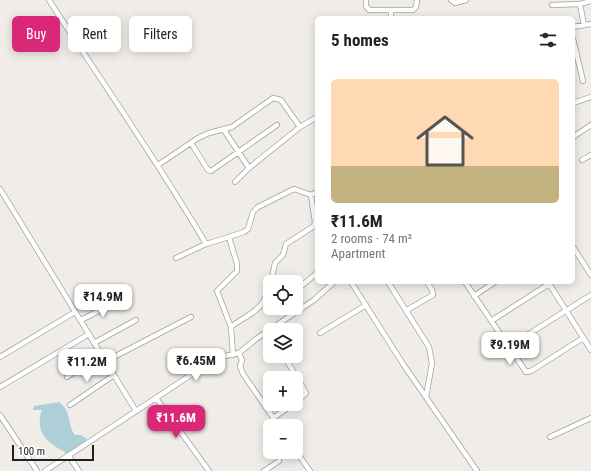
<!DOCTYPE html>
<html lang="en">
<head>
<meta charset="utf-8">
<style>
  :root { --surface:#fff; --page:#f6f6f6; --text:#222; --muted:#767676; --line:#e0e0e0; --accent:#db2777 }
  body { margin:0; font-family:"Roboto Condensed",sans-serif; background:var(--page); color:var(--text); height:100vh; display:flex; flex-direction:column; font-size:15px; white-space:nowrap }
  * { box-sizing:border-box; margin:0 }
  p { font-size:13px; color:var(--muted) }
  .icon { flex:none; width:22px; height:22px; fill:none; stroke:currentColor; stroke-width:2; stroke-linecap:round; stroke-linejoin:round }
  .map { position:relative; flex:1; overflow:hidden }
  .panel { position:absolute; left:315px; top:16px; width:260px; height:268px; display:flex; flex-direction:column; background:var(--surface); border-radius:6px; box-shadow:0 2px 10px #0003 }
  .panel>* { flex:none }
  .banner { position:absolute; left:12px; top:16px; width:243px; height:36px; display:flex; gap:8px }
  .tools { position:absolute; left:263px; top:275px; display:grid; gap:8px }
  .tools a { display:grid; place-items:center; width:40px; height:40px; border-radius:6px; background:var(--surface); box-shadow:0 2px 10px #0003; font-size:20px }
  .scale { position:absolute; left:12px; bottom:10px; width:82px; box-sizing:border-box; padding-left:4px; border:2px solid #202020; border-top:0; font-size:11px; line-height:14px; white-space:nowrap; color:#202020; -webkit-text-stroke:3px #fff; paint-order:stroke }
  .price { position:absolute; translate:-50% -34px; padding:0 9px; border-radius:8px; background:#fff; color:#222; font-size:13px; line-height:26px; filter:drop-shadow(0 1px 2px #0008) }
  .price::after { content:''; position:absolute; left:50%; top:24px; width:12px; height:9px; margin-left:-6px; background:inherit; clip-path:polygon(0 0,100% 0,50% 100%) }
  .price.active { background:var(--accent); color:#fff }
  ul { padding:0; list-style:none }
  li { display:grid; align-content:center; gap:8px; height:212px; padding:0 16px }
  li+li { border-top:1px solid var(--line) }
  li span { display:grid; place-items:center; height:124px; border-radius:6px; color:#555 }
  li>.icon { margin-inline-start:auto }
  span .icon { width:72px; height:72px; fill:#fffc; stroke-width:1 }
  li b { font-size:17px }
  h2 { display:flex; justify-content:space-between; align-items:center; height:48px; padding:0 16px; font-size:17px }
  .tag { padding:0 14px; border-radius:6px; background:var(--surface); box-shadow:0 2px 10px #0003; font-size:14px; line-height:36px }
  .tag.active { background:var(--accent); color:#fff }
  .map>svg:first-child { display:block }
  .water { fill:#aecfd8 }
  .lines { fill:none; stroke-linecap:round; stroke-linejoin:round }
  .minor-casing { stroke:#a1a1a1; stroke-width:6 }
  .minor { stroke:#fff; stroke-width:4.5 }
</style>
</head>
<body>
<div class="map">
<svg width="591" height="471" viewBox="0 0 591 471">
  <rect width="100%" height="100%" fill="#f0ede8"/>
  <!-- water -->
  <path class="water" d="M 59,402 C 73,413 66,423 75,435 L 81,435 L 87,439 L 84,443 L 67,453 C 48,444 34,432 42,410 L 33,410 L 34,406 Z"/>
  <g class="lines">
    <!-- minor casing -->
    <g class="minor-casing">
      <path id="minor" d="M 49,0 C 101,81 157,160 206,244
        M 366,0 L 366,6 L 369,10 L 391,10 L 391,18
        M 451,0 L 455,3 L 466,0
        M 580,4 L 584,25
        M 552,5 L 580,4 L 591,1
        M 391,10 L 413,10 L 416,7 L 417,0
        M 573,27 L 591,24
        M 573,39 L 583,81
        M 573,103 L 591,97
        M 224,130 L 249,168
        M 573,137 L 591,125
        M 191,143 L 208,170 L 211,171 L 277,125
        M 582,160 L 591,155
        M 158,165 L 198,138 L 209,133 L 232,127 L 273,98 L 281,100 L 300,127 L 317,117
        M 235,182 L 249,168 L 300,127
        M 0,189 L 136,411
        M 229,237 L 244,232 L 248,229 L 253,212 L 258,207 L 294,189 L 311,195
        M 573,247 L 591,275
        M 176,258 L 206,244 L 229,237 L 237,264 L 237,271 L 217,291 L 231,327 L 233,355
        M 271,282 L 275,263 L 283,255 L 286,244 L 314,226 L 315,222 L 311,195 L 317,192
        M 351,282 L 403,364 L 477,471
        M 388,282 L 429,347 L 432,363 L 426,397
        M 465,282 L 526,372 L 531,371 L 583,338
        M 548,282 L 591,350
        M 300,287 L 317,273
        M 474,296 L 495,282
        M 407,310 L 433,295 L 432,290 L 427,282
        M 81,320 L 118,301
        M 491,321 L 549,284
        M 231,327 C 241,318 256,314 263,302 C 266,298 267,290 270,285
        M 320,333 L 366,305
        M 94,343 L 136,320
        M 508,347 L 591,295
        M 239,353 L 242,360 L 240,366 L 243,374 L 279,426
        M 284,356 L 306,393 L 296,403
        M 0,357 L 75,312
        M 106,361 L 191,317
        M 67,377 L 101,354
        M 0,387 L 89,334
        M 156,398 L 209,471
        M 70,405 L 114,375
        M 0,415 L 37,471
        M 273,418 L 294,404
        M 550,437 L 591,418
        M 296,451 L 310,471
        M 68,455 L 79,471
        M 45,471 L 212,361 L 220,357 L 239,353 L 256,339 L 314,300 L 334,282
        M 264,471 L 279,461"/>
    </g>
    <!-- minor -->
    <use href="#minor" class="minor"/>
  </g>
</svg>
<div class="tools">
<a><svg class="icon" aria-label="locate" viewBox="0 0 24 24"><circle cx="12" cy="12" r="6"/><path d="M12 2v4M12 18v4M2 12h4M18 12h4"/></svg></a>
<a><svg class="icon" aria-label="layers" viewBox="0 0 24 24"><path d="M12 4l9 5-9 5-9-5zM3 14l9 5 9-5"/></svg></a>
<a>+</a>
<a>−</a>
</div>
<div class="scale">100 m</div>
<b class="price" style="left:103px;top:318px">₹14.9M</b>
<b class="price" style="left:510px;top:366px">₹9.19M</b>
<b class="price" style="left:196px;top:382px">₹6.45M</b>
<b class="price" style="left:87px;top:383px">₹11.2M</b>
<b class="price active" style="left:176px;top:439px">₹11.6M</b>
<div class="banner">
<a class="tag active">Buy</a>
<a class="tag">Rent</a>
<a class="tag">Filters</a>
</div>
<section class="panel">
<h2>5 homes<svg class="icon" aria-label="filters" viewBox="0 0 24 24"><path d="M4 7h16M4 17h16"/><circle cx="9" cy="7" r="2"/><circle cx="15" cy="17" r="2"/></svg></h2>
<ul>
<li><span style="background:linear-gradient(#ffd9b3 70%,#c2b280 0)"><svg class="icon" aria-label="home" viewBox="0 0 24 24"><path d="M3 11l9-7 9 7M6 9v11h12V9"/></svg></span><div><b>₹11.6M</b><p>2 rooms · 74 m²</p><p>Apartment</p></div></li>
</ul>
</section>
</div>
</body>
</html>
